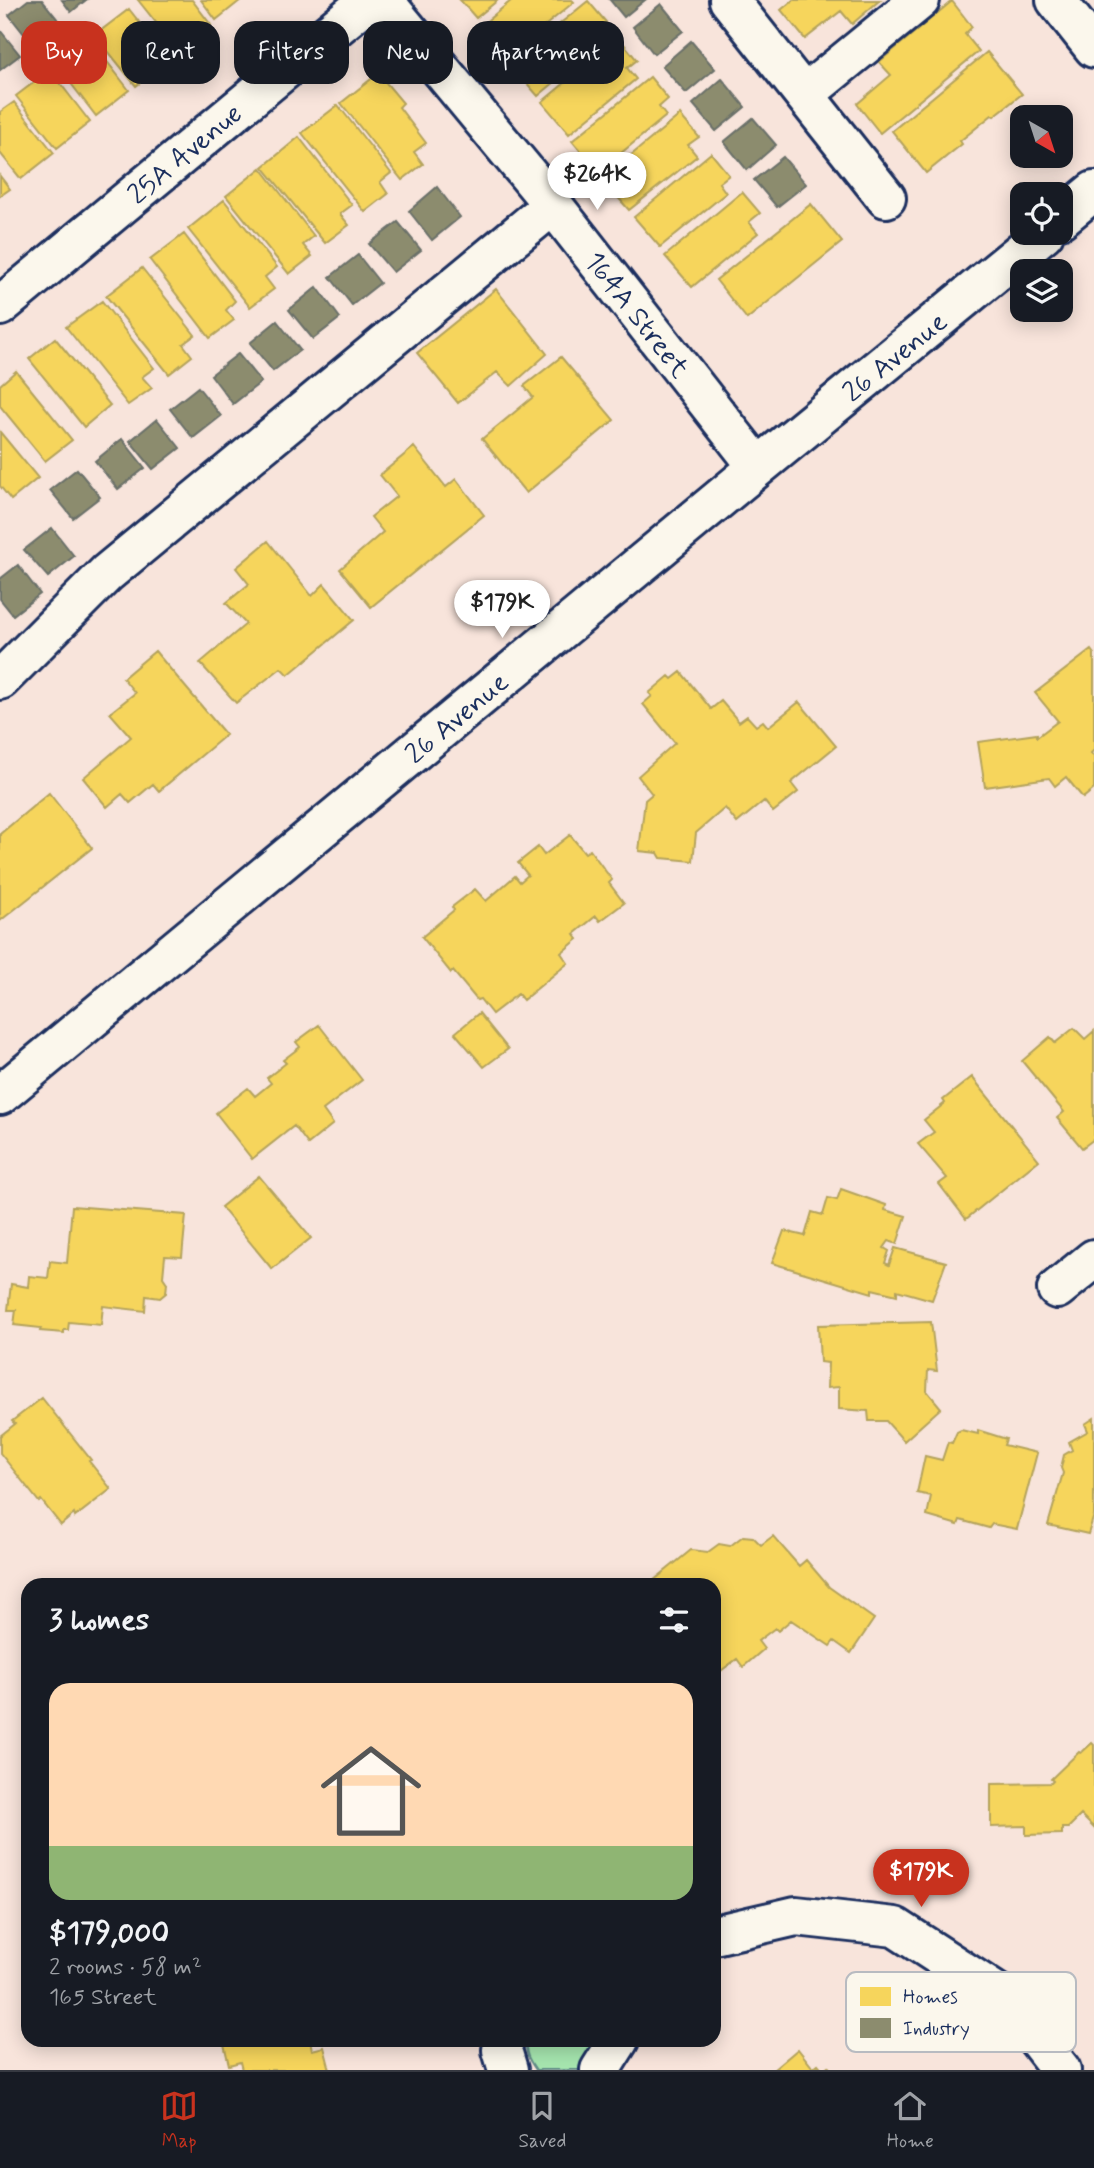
<!DOCTYPE html>
<html lang="en">
<head>
<meta charset="utf-8">
<style>
  :root { --surface:#171b24; --page:#20242c; --text:#f1f3f6; --muted:#9ea1a6; --line:#363941; --accent:#c8321e }
  body { margin:0; font-family:Mynerve,sans-serif; background:var(--page); color:var(--text); height:100vh; display:flex; flex-direction:column; font-size:26px; white-space:nowrap }
  * { box-sizing:border-box; margin:0 }
  p { font-size:23px; color:var(--muted) }
  .icon { flex:none; width:38px; height:38px; fill:none; stroke:currentColor; stroke-width:2; stroke-linecap:round; stroke-linejoin:round }
  .map { position:relative; flex:1; overflow:hidden }
  .panel { position:absolute; left:21px; top:1578px; width:700px; height:469px; display:flex; flex-direction:column; background:var(--surface); border-radius:21px; box-shadow:0 4px 18px #0003 }
  .panel>* { flex:none }
  .guide { position:absolute; left:21px; top:21px; width:700px; height:63px; display:flex; gap:14px }
  .needle { width:46px; rotate:141deg }
  .controls { position:absolute; left:1010px; top:105px; display:grid; gap:14px }
  .controls a { display:grid; place-items:center; width:63px; height:63px; border-radius:14px; background:var(--surface); box-shadow:0 4px 18px #0003; font-size:35px }
  .price { position:absolute; translate:-50% -60px; padding:0 16px; border-radius:24px; background:#fff; color:#222; font-size:23px; line-height:46px; filter:drop-shadow(0 2px 4px #0008) }
  .price::after { content:''; position:absolute; left:50%; top:42px; width:21px; height:16px; margin-left:-10px; background:inherit; clip-path:polygon(0 0,100% 0,50% 100%) }
  .price.active { background:var(--accent); color:#fff }
  ul { padding:0; list-style:none }
  li { display:grid; align-content:center; gap:14px; height:371px; padding:0 28px }
  li span { display:grid; place-items:center; height:217px; border-radius:21px; color:#555 }
  li>.icon { margin-inline-start:auto }
  span .icon { width:126px; height:126px; fill:#fffc; stroke-width:1 }
  li b { font-size:30px }
  h2 { display:flex; justify-content:space-between; align-items:center; height:84px; padding:0 28px; font-size:30px }
  .chip { padding:0 24px; border-radius:21px; background:var(--surface); box-shadow:0 4px 18px #0003; font-size:24px; line-height:63px }
  .chip.active { background:var(--accent); color:#fff }
  .dock { display:flex; justify-content:space-around; align-items:center; height:98px; border-top:2px solid var(--line); background:var(--surface); font-size:19px; color:var(--muted) }
  .dock a { display:grid; justify-items:center; gap:4px }
  .dock .active { color:var(--accent) }
  .map>svg:first-child { display:block }
  .green { fill:#a6e6af; stroke:#608a86; stroke-width:2 }
  .homes { fill:#f6d55c; stroke:#b4a35d; stroke-width:2 }
  .industry { fill:#8c8c6e; stroke:#6a7069; stroke-width:2 }
  .lines { fill:none; stroke-linecap:round; stroke-linejoin:round }
  .minor-casing { stroke:#1b2f5e; stroke-width:44 }
  .minor { stroke:#fbf7ec; stroke-width:38 }
  .labels { text-anchor:middle; stroke-width:7; stroke-linejoin:round; paint-order:stroke }
  .street-label { font-size:28px; fill:#1b2f5e; stroke:#fbf7ec }
  .key { fill:#fbf7ec; stroke:#b8bbc1; stroke-width:2 }
  .key-label { font-size:19px; fill:#1b2f5e }
</style>
</head>
<body>
<div class="map">
<svg width="1094" height="2070" viewBox="0 0 1094 2070">
  <rect width="100%" height="100%" fill="#f8e4db"/>
  <filter id="ink" filterUnits="userSpaceOnUse"><feTurbulence type="fractalNoise" baseFrequency=".0143" numOctaves="2"/><feDisplacementMap in="SourceGraphic" scale="14" xChannelSelector="R" yChannelSelector="G"/><feConvolveMatrix kernelMatrix="1 2 1 2 8 2 1 2 1" color-interpolation-filters="sRGB"/></filter>
  <g filter="url(#ink)">
    <!-- green -->
    <path class="green" d="M 527,2040 L 598,2041 L 581,2070 L 536,2070 C 529,2060 524,2052 527,2040 Z"/>
    <!-- homes -->
    <path class="homes" d="M 138,0 L 192,0 L 211,25 L 178,50 Z
      M 201,0 L 241,0 L 216,20 Z
      M 460,0 L 498,0 L 476,18 Z
      M 512,0 L 572,0 L 574,2 L 508,56 L 482,25 Z
      M 793,0 L 880,0 L 852,24 L 841,11 L 805,39 L 781,10 Z
      M 588,1 L 606,22 L 596,30 L 604,41 L 538,96 L 510,64 Z
      M 952,1 L 972,27 L 965,34 L 979,51 L 880,133 L 857,104 L 891,75 L 879,62 Z
      M 129,9 L 169,60 L 136,86 L 95,35 Z
      M 89,38 L 129,90 L 96,116 L 56,64 Z
      M 619,38 L 637,60 L 627,68 L 636,79 L 569,134 L 542,102 Z
      M 987,52 L 1022,94 L 994,116 L 992,115 L 960,141 L 962,144 L 926,173 L 892,131 Z
      M 50,70 L 90,122 L 57,148 L 16,96 Z
      M 375,76 L 383,79 L 403,103 L 399,107 L 426,143 L 414,152 L 423,164 L 402,180 L 341,103 Z
      M 650,77 L 668,99 L 659,107 L 666,116 L 598,172 L 572,141 Z
      M 14,102 L 54,153 L 21,179 L 0,153 L 0,112 Z
      M 338,105 L 391,173 L 380,182 L 388,194 L 365,212 L 302,133 Z
      M 680,115 L 699,137 L 688,145 L 697,156 L 629,210 L 602,179 Z
      M 299,137 L 352,205 L 340,214 L 349,225 L 325,243 L 263,167 Z
      M 711,153 L 729,175 L 719,183 L 726,193 L 660,247 L 634,217 Z
      M 261,168 L 314,236 L 303,245 L 312,256 L 289,274 L 226,196 Z
      M 0,176 L 10,189 L 0,196 Z
      M 742,192 L 760,213 L 749,222 L 758,233 L 692,287 L 665,256 Z
      M 224,200 L 277,267 L 265,277 L 274,289 L 250,307 L 188,229 Z
      M 811,204 L 842,242 L 747,319 L 716,280 Z
      M 184,234 L 235,301 L 226,310 L 234,320 L 210,338 L 150,260 Z
      M 142,268 L 195,335 L 183,344 L 192,356 L 169,374 L 106,296 Z
      M 496,289 L 547,354 L 511,386 L 497,372 L 458,403 L 417,353 Z
      M 102,301 L 154,368 L 142,377 L 152,388 L 128,405 L 66,327 Z
      M 55,338 L 110,405 L 84,427 L 29,359 Z
      M 561,357 L 614,420 L 526,493 L 482,439 L 533,397 L 524,386 Z
      M 16,371 L 72,440 L 45,461 L 0,406 L 0,385 Z
      M 0,432 L 38,478 L 11,500 L 0,486 Z
      M 414,447 L 446,487 L 456,479 L 484,515 L 371,607 L 340,569 L 383,532 L 371,517 L 397,496 L 380,475 Z
      M 268,541 L 312,596 L 324,584 L 354,620 L 288,675 L 281,668 L 236,703 L 200,663 L 246,624 L 226,603 L 249,584 L 236,568 Z
      M 1091,650 L 1094,654 L 1094,750 L 1091,753 L 1094,757 L 1094,789 L 1083,798 L 1066,777 L 1055,786 L 1049,778 L 985,787 L 978,742 L 1037,734 L 1037,737 L 1058,721 L 1035,693 Z
      M 155,651 L 226,735 L 159,791 L 153,784 L 130,803 L 122,794 L 107,807 L 83,778 L 131,737 L 110,713 L 135,693 L 123,678 Z
      M 681,672 L 711,709 L 721,701 L 739,722 L 747,716 L 756,726 L 763,721 L 768,727 L 799,702 L 836,746 L 791,783 L 798,792 L 773,812 L 764,801 L 737,823 L 725,808 L 696,833 L 693,861 L 661,858 L 658,853 L 639,851 L 645,800 L 652,794 L 638,776 L 675,743 L 643,704 L 652,696 L 649,693 L 669,676 L 672,679 Z
      M 49,793 L 92,848 L 0,921 L 0,834 Z
      M 570,835 L 585,853 L 590,850 L 612,880 L 609,883 L 624,903 L 600,921 L 596,916 L 574,934 L 578,939 L 561,953 L 568,963 L 523,1000 L 518,994 L 492,1014 L 480,999 L 477,1000 L 453,971 L 451,973 L 422,937 L 454,910 L 452,907 L 475,889 L 486,901 L 515,876 L 520,882 L 528,875 L 518,863 L 538,847 L 544,855 Z
      M 479,1013 L 508,1049 L 484,1067 L 455,1033 Z
      M 319,1025 L 362,1080 L 323,1110 L 333,1124 L 308,1144 L 294,1126 L 252,1159 L 216,1113 L 248,1088 L 255,1096 L 271,1083 L 267,1078 L 286,1063 L 283,1060 L 300,1047 L 296,1042 Z
      M 1074,1028 L 1085,1039 L 1094,1031 L 1094,1139 L 1082,1148 L 1057,1118 L 1064,1112 L 1022,1061 L 1050,1037 L 1055,1043 Z
      M 972,1077 L 1039,1160 L 966,1219 L 939,1184 L 947,1178 L 918,1144 L 934,1132 L 924,1120 L 945,1103 L 943,1100 Z
      M 259,1176 L 311,1238 L 272,1269 L 221,1207 Z
      M 841,1189 L 886,1205 L 885,1210 L 906,1216 L 897,1244 L 889,1241 L 884,1248 L 889,1251 L 885,1263 L 889,1265 L 895,1248 L 946,1262 L 932,1300 L 897,1290 L 897,1295 L 872,1289 L 872,1293 L 772,1263 L 784,1231 L 805,1236 L 812,1212 L 823,1215 L 828,1198 L 837,1200 Z
      M 72,1206 L 186,1215 L 182,1257 L 165,1256 L 163,1277 L 167,1283 L 166,1293 L 160,1298 L 146,1296 L 145,1311 L 103,1306 L 101,1325 L 69,1322 L 68,1330 L 64,1330 L 64,1333 L 40,1331 L 41,1328 L 14,1325 L 16,1310 L 8,1310 L 11,1284 L 28,1287 L 29,1276 L 48,1278 L 50,1261 L 67,1263 Z
      M 931,1322 L 937,1371 L 928,1370 L 927,1391 L 941,1408 L 904,1441 L 886,1421 L 869,1421 L 868,1411 L 839,1409 L 839,1387 L 827,1388 L 828,1363 L 820,1362 L 818,1325 Z
      M 42,1398 L 91,1460 L 89,1461 L 111,1489 L 75,1517 L 74,1514 L 61,1525 L 41,1500 L 39,1502 L 0,1453 L 0,1436 L 15,1424 L 12,1421 Z
      M 1094,1418 L 1094,1515 L 1088,1534 L 1048,1525 L 1063,1473 L 1061,1468 L 1064,1455 L 1072,1450 L 1069,1442 L 1088,1431 L 1085,1424 Z
      M 961,1430 L 978,1434 L 978,1430 L 1006,1439 L 1004,1445 L 1037,1453 L 1017,1529 L 992,1524 L 989,1528 L 960,1520 L 958,1525 L 927,1516 L 931,1496 L 917,1493 L 925,1456 L 942,1460 L 948,1442 L 952,1443 L 957,1432 Z
      M 743,1536 L 753,1537 L 761,1545 L 773,1536 L 799,1566 L 806,1560 L 829,1587 L 874,1619 L 851,1653 L 834,1641 L 830,1646 L 791,1620 L 778,1631 L 775,1628 L 758,1641 L 764,1649 L 743,1667 L 737,1659 L 714,1676 L 714,1586 L 656,1586 L 653,1581 L 691,1550 L 708,1552 L 719,1544 L 730,1546 Z
      M 1092,1743 L 1094,1745 L 1094,1828 L 1081,1815 L 1068,1828 L 1062,1828 L 1062,1834 L 1026,1835 L 1026,1826 L 991,1827 L 991,1784 L 1051,1783 L 1053,1781 L 1051,1779 L 1079,1752 L 1081,1753 Z
      M 223,2040 L 310,2040 L 312,2050 L 324,2047 L 330,2070 L 242,2070 L 240,2062 L 229,2065 Z
      M 798,2049 L 813,2068 L 818,2064 L 823,2070 L 828,2066 L 831,2070 L 773,2070 Z"/>
    <!-- industry -->
    <path class="industry" d="M 28,0 L 42,0 L 59,21 L 32,44 L 9,15 Z
      M 62,0 L 86,0 L 71,12 Z
      M 610,0 L 645,0 L 624,17 Z
      M 661,4 L 683,31 L 654,54 L 633,27 Z
      M 0,30 L 20,55 L 0,70 Z
      M 691,41 L 715,69 L 686,93 L 662,66 Z
      M 722,79 L 745,107 L 716,131 L 693,104 Z
      M 753,118 L 776,145 L 747,170 L 724,142 Z
      M 783,157 L 806,184 L 777,207 L 754,180 Z
      M 437,187 L 460,217 L 432,240 L 409,211 Z
      M 398,222 L 421,250 L 393,272 L 369,244 Z
      M 358,255 L 380,283 L 352,305 L 330,277 Z
      M 317,287 L 340,318 L 313,339 L 289,310 Z
      M 277,321 L 300,350 L 273,371 L 250,343 Z
      M 238,354 L 261,382 L 233,404 L 211,375 Z
      M 198,387 L 221,416 L 193,438 L 170,409 Z
      M 157,419 L 180,448 L 153,469 L 130,441 Z
      M 122,439 L 145,468 L 118,489 L 95,461 Z
      M 77,469 L 100,497 L 73,518 L 50,490 Z
      M 52,528 L 74,556 L 48,577 L 24,550 Z
      M 18,565 L 40,594 L 13,615 L 0,599 L 0,579 Z"/>
    <g class="lines">
      <!-- minor casing -->
      <g class="minor-casing">
        <path id="minor" d="M 383,0 L 553,205 L 758,467
          M 729,0 L 886,198
          M 1056,0 L 1094,48
          M 805,94 L 920,0
          M 1060,219 L 1094,191
          M 0,306 L 369,0
          M 0,680 L 107,573 L 553,205
          M 0,1095 L 758,467 L 1044,233
          M 1057,1289 L 1094,1259
          M 714,1935 L 796,1916 L 895,1927 L 1006,1999 L 1061,2070
          M 504,2040 L 502,2050 L 508,2070
          M 600,2070 L 619,2040"/>
      </g>
      <!-- minor -->
      <use href="#minor" class="minor"/>
    </g>
  </g>
  <g class="labels">
    <!-- street labels -->
    <g class="street-label">
      <text transform="translate(184 153) rotate(-40)" y="10">25A Avenue</text>
      <text transform="translate(638 314) rotate(52)" y="10">164A Street</text>
      <text transform="translate(894 356) rotate(-39)" y="10">26 Avenue</text>
      <text transform="translate(456 717) rotate(-40)" y="10">26 Avenue</text>
    </g>
  </g>
  <!-- legend -->
  <rect x="846" y="1972" width="230" height="80" rx="10" class="key"/>
  <rect x="860" y="1987" width="31" height="19" fill="#f6d55c"/>
  <rect x="860" y="2018" width="31" height="20" fill="#8c8c6e"/>
  <g class="key-label">
    <text x="903" y="2003">Homes</text>
    <text x="903" y="2035">Industry</text>
  </g>
</svg>
<div class="controls">
<a><svg class="needle" viewBox="-14 -14 28 28"><path d="M0-13l5 13h-10z" fill="#e53935"/><path d="M0 13l5-13h-10z" fill="#9ea1a6"/></svg></a>
<a><svg class="icon" aria-label="locate" viewBox="0 0 24 24"><circle cx="12" cy="12" r="6"/><path d="M12 2v4M12 18v4M2 12h4M18 12h4"/></svg></a>
<a><svg class="icon" aria-label="layers" viewBox="0 0 24 24"><path d="M12 4l9 5-9 5-9-5zM3 14l9 5 9-5"/></svg></a>
</div>
<b class="price" style="left:597px;top:212px">$264K</b>
<b class="price" style="left:502px;top:640px">$179K</b>
<b class="price active" style="left:921px;top:1909px">$179K</b>
<div class="guide">
<a class="chip active">Buy</a>
<a class="chip">Rent</a>
<a class="chip">Filters</a>
<a class="chip">New</a>
<a class="chip">Apartment</a>
</div>
<section class="panel">
<h2>3 homes<svg class="icon" aria-label="filters" viewBox="0 0 24 24"><path d="M4 7h16M4 17h16"/><circle cx="9" cy="7" r="2"/><circle cx="15" cy="17" r="2"/></svg></h2>
<ul>
<li><span style="background:linear-gradient(#ffd9b3 75%,#8fb573 0)"><svg class="icon" aria-label="home" viewBox="0 0 24 24"><path d="M3 11l9-7 9 7M6 9v11h12V9"/></svg></span><div><b>$179,000</b><p>2 rooms · 58 m²</p><p>165 Street</p></div></li>
</ul>
</section>
</div>
<nav class="dock">
<a class="active"><svg class="icon" aria-label="map" viewBox="0 0 24 24"><path d="M3 6l6-2 6 2 6-2v14l-6 2-6-2-6 2zM9 4v14M15 6v14"/></svg>Map</a>
<a><svg class="icon" aria-label="saved" viewBox="0 0 24 24"><path d="M7 4h10v16l-5-4-5 4z"/></svg>Saved</a>
<a><svg class="icon" aria-label="home" viewBox="0 0 24 24"><path d="M3 11l9-7 9 7M6 9v11h12V9"/></svg>Home</a>
</nav>
</body>
</html>
